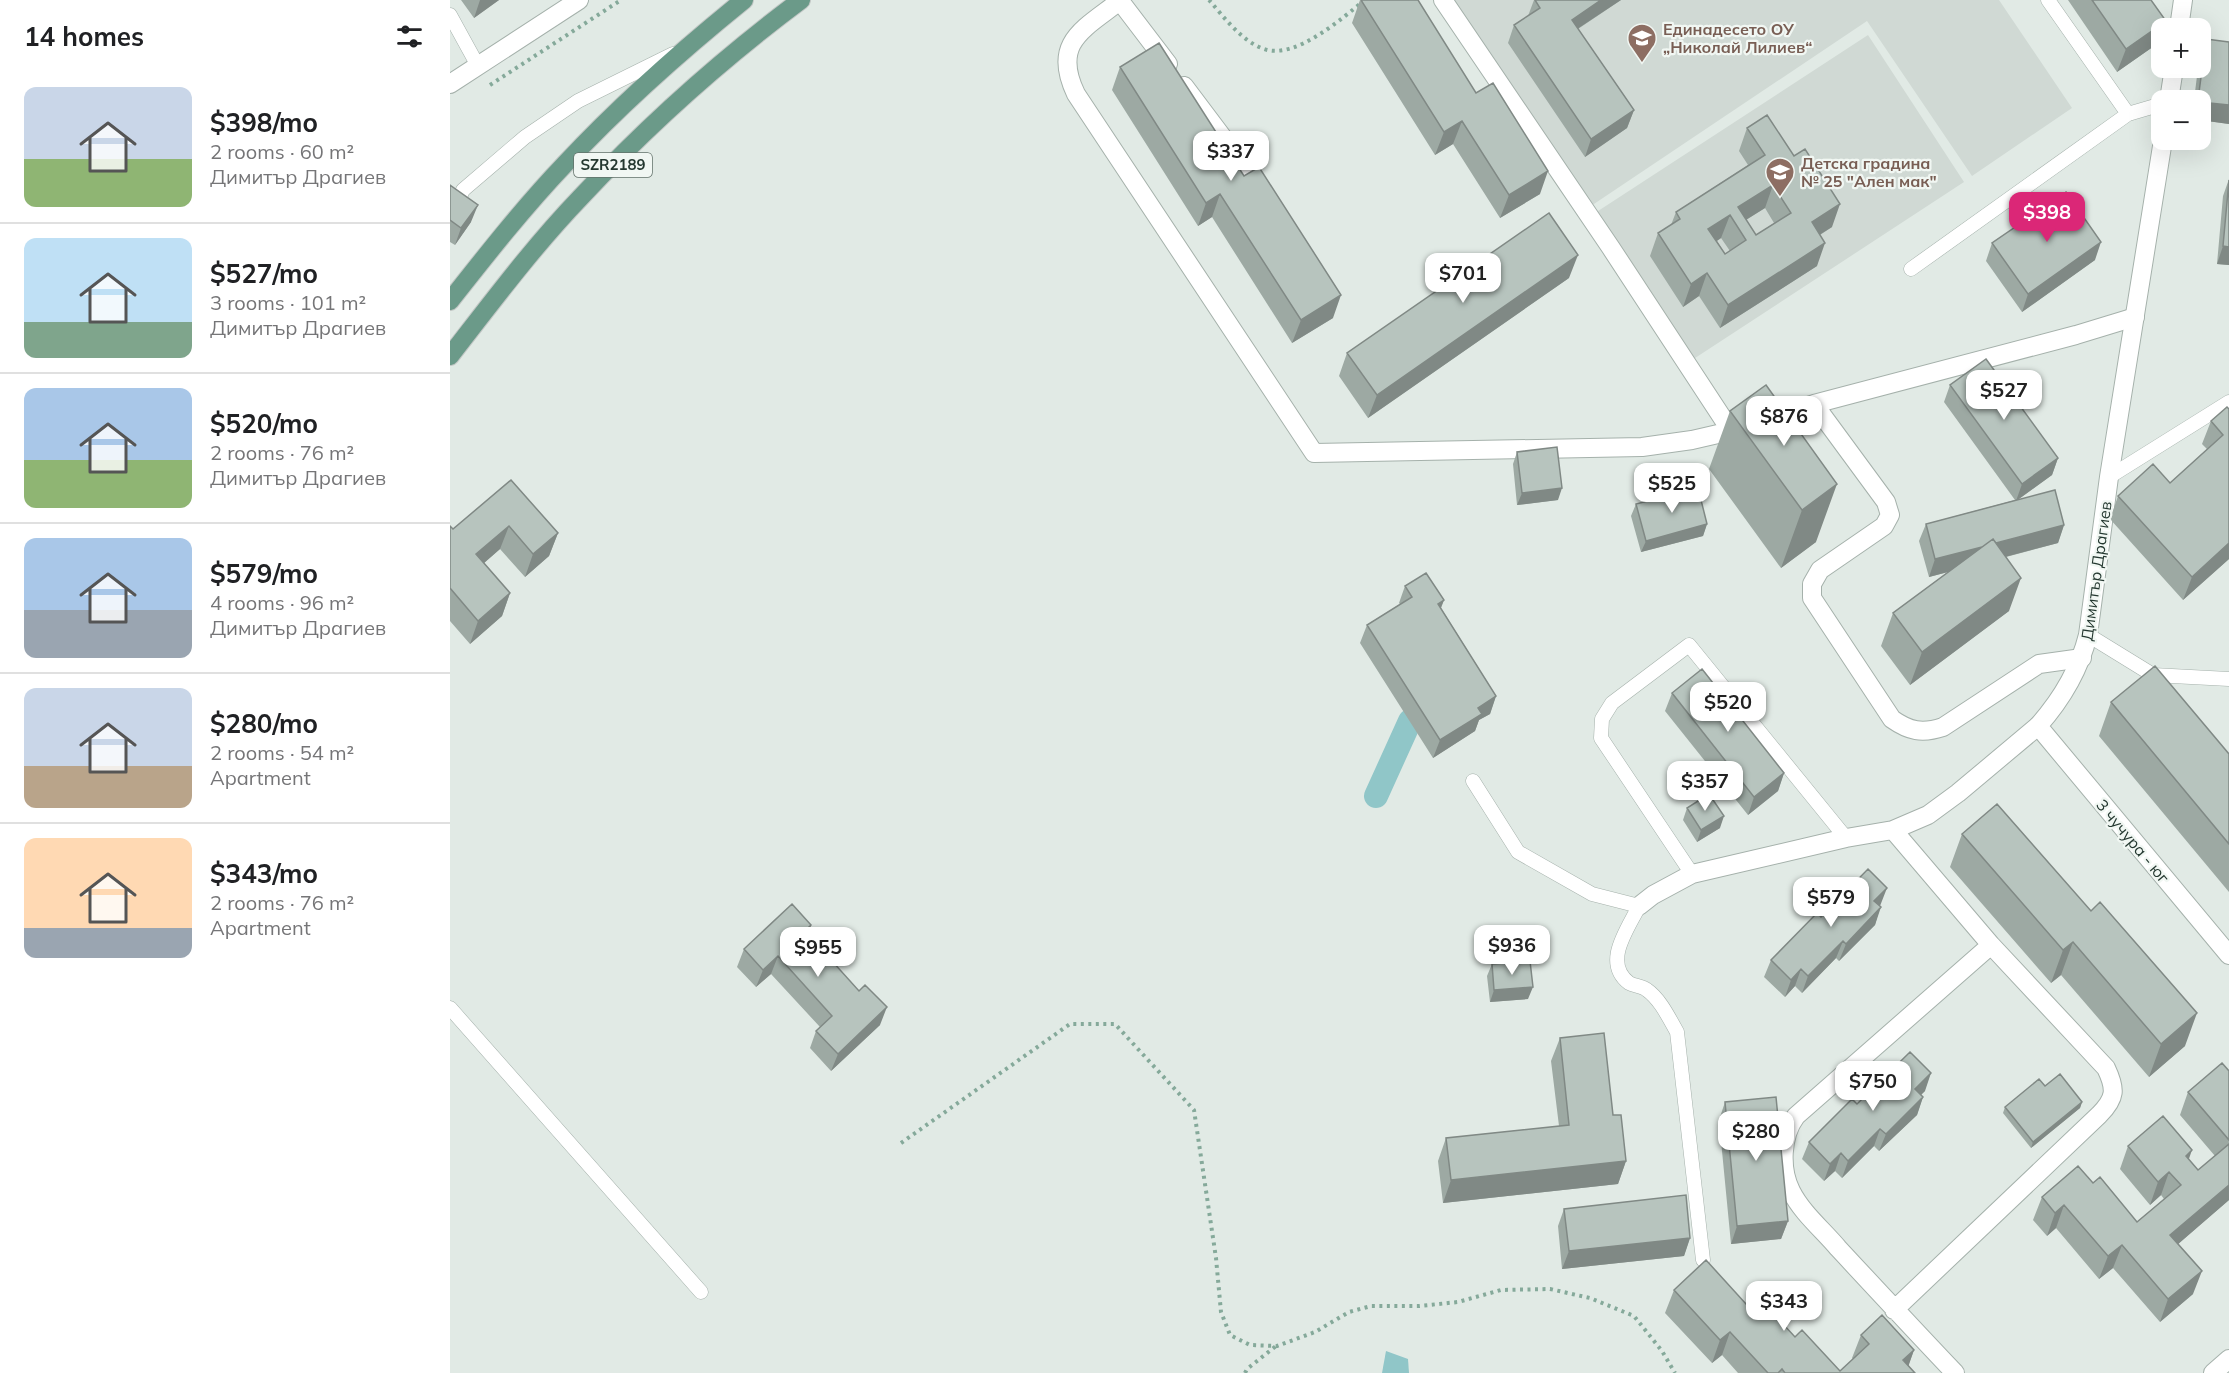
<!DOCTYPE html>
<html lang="en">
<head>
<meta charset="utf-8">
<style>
  :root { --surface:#fff; --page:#f6f6f6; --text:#202124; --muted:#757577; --line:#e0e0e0; --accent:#db2777 }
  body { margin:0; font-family:Mulish,sans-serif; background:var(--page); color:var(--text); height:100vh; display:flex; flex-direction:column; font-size:22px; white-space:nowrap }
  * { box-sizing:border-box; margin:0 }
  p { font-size:20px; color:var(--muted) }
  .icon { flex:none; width:33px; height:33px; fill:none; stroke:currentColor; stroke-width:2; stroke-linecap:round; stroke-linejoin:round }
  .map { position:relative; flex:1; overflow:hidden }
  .side { display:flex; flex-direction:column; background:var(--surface); width:450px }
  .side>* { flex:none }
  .tools { position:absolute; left:1701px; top:18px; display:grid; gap:12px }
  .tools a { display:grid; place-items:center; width:60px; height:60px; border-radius:12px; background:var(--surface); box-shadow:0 6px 24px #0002; font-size:30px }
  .price { position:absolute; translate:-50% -51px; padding:0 14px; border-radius:12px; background:#fff; color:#222; font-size:20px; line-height:39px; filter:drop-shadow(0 2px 3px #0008) }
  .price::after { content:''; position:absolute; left:50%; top:36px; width:18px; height:14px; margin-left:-9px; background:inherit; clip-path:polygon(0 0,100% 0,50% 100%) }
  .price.on { background:var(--accent); color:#fff }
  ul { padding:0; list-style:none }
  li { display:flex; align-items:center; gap:18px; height:150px; padding:0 24px }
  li+li { border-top:2px solid var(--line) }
  li span { display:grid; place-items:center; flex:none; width:168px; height:120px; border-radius:12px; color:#555 }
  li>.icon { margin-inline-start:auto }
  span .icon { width:72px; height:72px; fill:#fffc; stroke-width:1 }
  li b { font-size:26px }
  h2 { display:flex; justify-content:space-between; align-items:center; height:72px; padding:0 24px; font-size:26px }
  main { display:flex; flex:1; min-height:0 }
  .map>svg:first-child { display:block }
  .built { fill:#d0d9d4 }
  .water { fill:#90c6c8 }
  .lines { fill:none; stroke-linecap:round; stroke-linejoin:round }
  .canal { stroke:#90c6c8; stroke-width:24 }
  .service-casing { stroke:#a5b1ab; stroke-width:15 }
  .minor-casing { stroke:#a5b1ab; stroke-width:20 }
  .tertiary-casing { stroke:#a5b1ab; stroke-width:20 }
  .primary-casing { stroke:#c2c7c5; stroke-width:20 }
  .path { stroke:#85a99a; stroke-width:4; stroke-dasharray:3 4.5; stroke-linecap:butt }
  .service { stroke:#fff; stroke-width:14 }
  .minor { stroke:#fff; stroke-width:18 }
  .tertiary { stroke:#fff; stroke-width:18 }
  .primary { stroke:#6b9a89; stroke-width:18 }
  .wall { fill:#9da9a3; fill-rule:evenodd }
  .shaded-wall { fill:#808985 }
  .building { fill:#b7c4be; stroke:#808985; stroke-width:1.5; fill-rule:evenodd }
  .labels { text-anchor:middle; stroke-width:4.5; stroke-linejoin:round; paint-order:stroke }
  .shield { fill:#f1f7f3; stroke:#62716a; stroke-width:1.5 }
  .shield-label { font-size:15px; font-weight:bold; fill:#243830 }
  .education-label { font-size:16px; font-weight:bold; fill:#785e54; stroke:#f1f7f3; text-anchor:start }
  .street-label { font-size:16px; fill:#243830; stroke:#f1f7f3 }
</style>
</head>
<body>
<main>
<section class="side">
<h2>14 homes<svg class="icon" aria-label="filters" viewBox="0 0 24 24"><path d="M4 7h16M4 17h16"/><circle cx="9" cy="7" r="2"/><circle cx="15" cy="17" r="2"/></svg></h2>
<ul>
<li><span style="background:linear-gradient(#c9d6e8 60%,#8fb573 0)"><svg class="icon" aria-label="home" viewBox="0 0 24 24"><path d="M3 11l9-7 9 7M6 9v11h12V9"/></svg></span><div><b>$398/mo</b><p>2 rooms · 60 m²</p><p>Димитър Драгиев</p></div></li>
<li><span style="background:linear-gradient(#bfe0f5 70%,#7fa58c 0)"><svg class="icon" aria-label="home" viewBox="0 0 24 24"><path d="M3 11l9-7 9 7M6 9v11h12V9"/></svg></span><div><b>$527/mo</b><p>3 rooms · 101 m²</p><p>Димитър Драгиев</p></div></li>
<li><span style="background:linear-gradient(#a9c7e8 60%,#8fb573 0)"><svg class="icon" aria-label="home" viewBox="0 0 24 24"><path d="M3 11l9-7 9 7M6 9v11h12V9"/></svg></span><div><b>$520/mo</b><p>2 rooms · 76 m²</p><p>Димитър Драгиев</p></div></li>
<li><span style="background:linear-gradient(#a9c7e8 60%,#9aa5b1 0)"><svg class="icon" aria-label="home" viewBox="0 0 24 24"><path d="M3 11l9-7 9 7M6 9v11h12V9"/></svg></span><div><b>$579/mo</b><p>4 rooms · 96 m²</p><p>Димитър Драгиев</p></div></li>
<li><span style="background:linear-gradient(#c9d6e8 65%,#b9a48a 0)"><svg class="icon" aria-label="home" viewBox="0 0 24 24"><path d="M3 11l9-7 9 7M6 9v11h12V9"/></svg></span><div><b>$280/mo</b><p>2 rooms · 54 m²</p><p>Apartment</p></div></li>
<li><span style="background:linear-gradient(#ffd9b3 75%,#9aa5b1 0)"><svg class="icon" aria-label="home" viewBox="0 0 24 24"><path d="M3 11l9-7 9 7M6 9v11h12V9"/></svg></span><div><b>$343/mo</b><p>2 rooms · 76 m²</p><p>Apartment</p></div></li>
</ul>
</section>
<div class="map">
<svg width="1779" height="1373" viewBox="0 0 1779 1373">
  <rect width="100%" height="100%" fill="#e1eae5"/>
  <!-- built -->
  <path class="built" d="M 988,0 L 1549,0 L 1622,108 L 1522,176 L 1417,21 L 1132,212 Z
    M 1418,35 L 1514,182 L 1242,360 L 1145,213 Z"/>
  <!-- water -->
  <path class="water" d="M 936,1351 L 958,1359 L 959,1373 L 932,1373 Z"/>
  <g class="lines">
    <!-- canal -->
    <path class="canal" d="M 926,796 L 960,721"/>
    <!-- service casing -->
    <g class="service-casing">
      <path id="service" d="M 1598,0 L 1678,114
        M 0,15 L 28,66
        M 0,220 L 13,190 L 75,137 L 128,101 L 223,54
        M 1461,269 L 1678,114 L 1712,104
        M 1659,477 L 1779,402
        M 1638,635 L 1703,675 L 1779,679
        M 1023,781 L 1068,852 L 1142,894 L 1189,906 C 1178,929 1152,962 1179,983 C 1184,986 1192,986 1197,990 C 1210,999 1219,1018 1227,1032 L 1253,1260
        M 1242,874 L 1151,738 L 1152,719 L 1162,703 L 1239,645 L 1396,838
        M 0,1008 L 251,1292"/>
    </g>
    <!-- minor casing -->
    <g class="minor-casing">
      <path id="minor" d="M 671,0 C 634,29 601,42 626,94 L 864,453 L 1192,447 L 1242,440 L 1281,431 L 1364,404 L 1626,335 L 1685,317
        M 993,0 L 1161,248 L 1281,431
        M 670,1 L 718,64
        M 734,86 L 813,191
        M 1364,404 L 1436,502 L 1440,515 L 1434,526 L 1370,570 L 1362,584 L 1362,598 L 1442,719 C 1459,731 1472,734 1493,727 L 1589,664 L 1632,658
        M 1443,830 L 1541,945 L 1656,1068 C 1666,1089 1666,1098 1649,1115 L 1444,1310
        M 1189,906 L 1203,895 L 1242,874 L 1396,838 L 1443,830 L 1478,815 L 1508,793 L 1588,726
        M 1505,1373 C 1466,1332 1427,1290 1388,1248 C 1373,1230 1352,1213 1341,1191 C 1330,1169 1331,1136 1346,1116 L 1541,945
        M 1763,1373 L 1779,1359"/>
    </g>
    <!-- tertiary casing -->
    <g class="tertiary-casing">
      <path id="tertiary" d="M 1729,28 L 1733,0
        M 0,84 L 129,0
        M 1719,100 L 1724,68
        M 1713,140 L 1659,477 L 1638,635 C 1629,671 1612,699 1588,726 L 1779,955"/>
    </g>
    <!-- primary casing -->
    <g class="primary-casing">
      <path id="primary" d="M 0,301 C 37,254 74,207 115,164 C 170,105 231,51 294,0
        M 0,356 C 42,302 83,247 130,198 C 198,125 272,59 351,0"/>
    </g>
    <!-- path -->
    <path class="path" d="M 759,0 C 774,17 791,41 814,49 C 846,60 892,18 915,0
      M 40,85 L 171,0
      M 451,1143 L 620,1024 L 665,1024 L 744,1110 L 766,1258 L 771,1312 L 780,1335 L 800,1345 L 827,1346 L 865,1332 L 899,1312 L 921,1306 L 969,1306 L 1008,1302 L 1051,1290 L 1100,1289 L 1140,1298 L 1184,1316 L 1212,1351 L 1225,1373
      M 795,1373 L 797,1369 L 826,1346"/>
    <!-- service -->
    <use href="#service" class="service"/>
    <!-- minor -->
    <use href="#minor" class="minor"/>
    <!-- tertiary -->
    <use href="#tertiary" class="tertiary"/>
    <!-- primary -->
    <use href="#primary" class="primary"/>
  </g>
  <!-- wall -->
  <path class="wall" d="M 11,0 L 49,0 L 24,18 Z
    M 910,0 L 1026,93 L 1090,194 L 1050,218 L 1003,144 L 985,155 L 902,23 Z
    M 1084,0 L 1171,0 L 1128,29 L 1184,110 L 1177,128 L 1135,157 L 1058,43 L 1064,25 L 1078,16 Z
    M 1618,0 L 1701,0 L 1713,28 L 1707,44 L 1667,72 Z
    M 1756,39 L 1779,42 L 1779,124 L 1750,120 L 1750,100 L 1744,100 L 1748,68 L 1750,68 L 1750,53 Z
    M 670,67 L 883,318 L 842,343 L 762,217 L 748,226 L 662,90 Z
    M 1297,128 L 1382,227 L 1370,235 L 1367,266 L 1270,328 L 1249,296 L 1233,307 L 1200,256 L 1208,233 L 1221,225 L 1226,212 L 1298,165 L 1289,151 ZM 1315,208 L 1324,223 L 1306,235 L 1296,220 ZM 1271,238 L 1280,251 L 1275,254 L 1267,241 Z
    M 1779,179 L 1779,265 L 1767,264 L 1773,196 Z
    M 0,185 L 21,222 L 5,245 L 0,242 Z
    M 1542,243 L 1645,260 L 1572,312 L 1536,261 Z
    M 1119,278 L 918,418 L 889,376 L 897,353 Z
    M 1316,385 L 1366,542 L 1331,568 L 1259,469 L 1280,411 Z
    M 1500,385 L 1608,458 L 1602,475 L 1569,499 L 1614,525 L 1608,543 L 1556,557 L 1559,611 L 1460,685 L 1431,646 L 1443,613 L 1498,572 L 1479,577 L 1469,541 L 1476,524 L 1565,500 L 1494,402 Z
    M 1777,407 L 1779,559 L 1733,600 L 1660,519 L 1668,496 L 1720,483 L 1757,449 L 1752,444 L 1761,421 Z
    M 1067,452 L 1108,500 L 1067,505 L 1063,464 Z
    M 61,480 L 108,533 L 99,556 L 75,577 L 50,549 L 34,563 L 60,593 L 52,616 L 20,644 L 0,621 L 0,526 L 3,529 Z
    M 1186,504 L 1257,524 L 1253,536 L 1191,552 L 1181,516 Z
    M 955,586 L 994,600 L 991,608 L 1046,696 L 1040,714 L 1029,720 L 1025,731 L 983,758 L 910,643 L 917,625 L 950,604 L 949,603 Z
    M 1222,693 L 1334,773 L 1328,791 L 1298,815 L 1215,711 Z
    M 1661,702 L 1779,754 L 1779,892 L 1649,736 Z
    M 1237,808 L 1270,828 L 1247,842 L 1233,820 Z
    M 1512,834 L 1735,1046 L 1699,1077 L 1611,975 L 1601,983 L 1500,867 Z
    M 1430,906 L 1425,925 L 1389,961 L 1386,958 L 1352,993 L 1345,986 L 1335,997 L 1314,977 L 1321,960 L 1371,917 Z
    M 361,925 L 358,934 L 430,1025 L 381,1071 L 360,1048 L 366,1031 L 370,1027 L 321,974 L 306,987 L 287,967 L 294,949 Z
    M 1042,964 L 1078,999 L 1040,1002 L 1037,976 Z
    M 1110,1038 L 1163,1115 L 1176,1161 L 1168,1184 L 993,1203 L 988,1161 L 996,1138 L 1109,1126 L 1101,1061 Z
    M 1779,1071 L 1779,1200 L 1728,1244 L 1743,1294 L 1710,1322 L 1663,1268 L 1649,1279 L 1606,1228 L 1597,1236 L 1583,1220 L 1592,1197 L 1643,1183 L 1687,1222 L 1714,1199 L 1711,1195 L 1700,1205 L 1670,1169 L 1678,1146 L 1739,1160 L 1748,1170 L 1765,1156 L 1730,1115 L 1738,1092 Z
    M 1595,1086 L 1632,1102 L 1630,1108 L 1581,1148 L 1553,1113 L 1555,1107 Z
    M 1475,1091 L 1471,1095 L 1473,1097 L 1467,1115 L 1429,1151 L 1424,1146 L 1392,1178 L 1385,1171 L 1374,1181 L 1352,1159 L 1359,1142 L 1407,1104 Z
    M 1275,1102 L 1338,1221 L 1331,1239 L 1281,1244 L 1269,1120 Z
    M 1114,1209 L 1240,1238 L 1234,1256 L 1112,1269 L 1108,1226 Z
    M 1224,1290 L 1296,1304 L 1345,1337 L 1390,1371 L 1403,1359 L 1402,1358 L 1411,1335 L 1464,1350 L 1458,1366 L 1465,1373 L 1288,1373 L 1272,1355 L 1262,1363 L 1215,1313 Z"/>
  <!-- shaded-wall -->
  <path class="shaded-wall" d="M 30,0 L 49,0 L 24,18 Z
    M 1151,0 L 1171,0 L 1115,37 L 1122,20 Z
    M 1716,21 L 1713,28 L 1712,28 L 1712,32 L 1707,44 L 1667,72 L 1676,49 Z
    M 1750,102 L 1779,105 L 1779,124 L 1750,120 Z
    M 1184,110 L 1177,128 L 1135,157 L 1141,139 Z
    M 1012,121 L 1003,144 L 985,155 L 994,132 Z
    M 1098,171 L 1090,194 L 1050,218 L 1059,195 Z
    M 1323,185 L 1315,208 L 1286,226 L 1288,207 Z
    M 770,194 L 762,217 L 748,226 L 756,203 Z
    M 1390,204 L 1382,227 L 1353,245 L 1362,222 Z
    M 28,205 L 21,222 L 5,245 L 11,228 Z
    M 1280,215 L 1271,238 L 1250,252 L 1258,229 Z
    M 1651,242 L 1645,260 L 1572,312 L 1578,294 Z
    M 1375,243 L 1367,266 L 1270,328 L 1278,305 Z
    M 1773,246 L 1779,247 L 1779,265 L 1767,264 Z
    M 1128,255 L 1119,278 L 918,418 L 927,395 Z
    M 1257,273 L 1249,296 L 1233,307 L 1241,284 Z
    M 891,295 L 883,318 L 842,343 L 851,320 Z
    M 1608,458 L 1602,475 L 1566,501 L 1572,484 Z
    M 1387,484 L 1366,542 L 1331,568 L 1352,510 Z
    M 1112,488 L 1108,500 L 1067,505 L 1072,493 Z
    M 1257,524 L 1253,536 L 1191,552 L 1196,541 Z
    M 1614,525 L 1608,543 L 1479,577 L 1485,559 Z
    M 59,526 L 50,549 L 18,577 L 26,554 Z
    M 108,533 L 99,556 L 75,577 L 83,554 Z
    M 1779,543 L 1779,559 L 1733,600 L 1742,577 Z
    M 1571,578 L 1559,611 L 1460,685 L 1472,652 Z
    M 60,593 L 52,616 L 20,644 L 28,621 Z
    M 994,600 L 987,617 L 988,604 Z
    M 1046,696 L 1040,714 L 1029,720 L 1025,731 L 983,758 L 990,740 L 1028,708 Z
    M 1334,773 L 1328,791 L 1298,815 L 1304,797 Z
    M 1274,816 L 1270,828 L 1247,842 L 1251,830 Z
    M 1437,888 L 1430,906 L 1418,918 L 1424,901 Z
    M 1431,907 L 1425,925 L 1389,961 L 1396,944 Z
    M 361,925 L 355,942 L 355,931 Z
    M 1393,941 L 1386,958 L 1352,993 L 1358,976 Z
    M 1623,942 L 1611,975 L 1601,983 L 1613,950 Z
    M 328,956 L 321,974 L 306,987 L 313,970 Z
    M 1351,969 L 1345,986 L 1335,997 L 1341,980 Z
    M 1083,987 L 1078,999 L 1040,1002 L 1044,990 Z
    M 437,1007 L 430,1025 L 381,1071 L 388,1054 Z
    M 1747,1013 L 1735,1046 L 1699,1077 L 1711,1044 Z
    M 1481,1073 L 1475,1091 L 1458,1107 L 1465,1089 Z
    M 1473,1097 L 1467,1115 L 1429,1151 L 1436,1134 Z
    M 1632,1102 L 1630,1108 L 1581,1148 L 1583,1142 Z
    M 1430,1129 L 1424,1146 L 1392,1178 L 1398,1161 Z
    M 1742,1150 L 1734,1173 L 1736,1156 Z
    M 1391,1153 L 1385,1171 L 1374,1181 L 1380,1164 Z
    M 1176,1161 L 1168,1184 L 993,1203 L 1001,1180 Z
    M 1719,1172 L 1711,1195 L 1700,1205 L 1708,1182 Z
    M 1779,1185 L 1779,1200 L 1712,1258 L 1720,1235 Z
    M 1614,1205 L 1606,1228 L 1597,1236 L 1605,1213 Z
    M 1338,1221 L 1331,1239 L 1281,1244 L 1287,1226 Z
    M 1240,1238 L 1234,1256 L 1112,1269 L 1119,1251 Z
    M 1672,1245 L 1663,1268 L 1649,1279 L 1658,1256 Z
    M 1752,1271 L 1743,1294 L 1710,1322 L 1718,1299 Z
    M 1280,1332 L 1272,1355 L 1262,1363 L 1270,1340 Z
    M 1464,1350 L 1456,1373 L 1453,1360 Z"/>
  <!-- building -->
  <path class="building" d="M 911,0 L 968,0 L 1026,93 L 1043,83 L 1098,171 L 1059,195 L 1012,121 L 994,132 Z
    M 1085,0 L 1151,0 L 1122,20 L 1184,110 L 1141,139 L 1064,25 L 1090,8 Z
    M 1642,0 L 1701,0 L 1716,21 L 1676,49 Z
    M 1756,39 L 1779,42 L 1779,105 L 1750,102 L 1750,100 L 1748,100 Z
    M 709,43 L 794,176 L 809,167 L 891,295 L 851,320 L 770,194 L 756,203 L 670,67 Z
    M 1317,115 L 1344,156 L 1355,149 L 1390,204 L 1362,222 L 1375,243 L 1278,305 L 1257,273 L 1241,284 L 1208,233 L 1230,219 L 1226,212 L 1315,155 L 1297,128 ZM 1323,185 L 1341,213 L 1306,235 L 1288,207 ZM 1280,215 L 1296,240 L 1275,254 L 1258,229 Z
    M 1779,180 L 1779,247 L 1773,246 Z
    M 0,185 L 28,205 L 11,228 L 0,220 Z
    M 1616,192 L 1651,242 L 1578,294 L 1542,243 Z
    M 1099,213 L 1128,255 L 927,395 L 897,353 Z
    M 1536,359 L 1608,458 L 1572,484 L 1500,385 Z
    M 1316,385 L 1387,484 L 1352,510 L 1280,411 Z
    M 1777,407 L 1779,409 L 1779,543 L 1742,577 L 1668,496 L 1703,464 L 1720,483 L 1773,435 L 1761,421 Z
    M 1107,447 L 1112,488 L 1072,493 L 1067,452 Z
    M 61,480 L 108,533 L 83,554 L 59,526 L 26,554 L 60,593 L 28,621 L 0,588 L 0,526 L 3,529 Z
    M 1248,488 L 1257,524 L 1196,541 L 1186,504 Z
    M 1605,490 L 1614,525 L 1546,543 L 1543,539 L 1532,547 L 1485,559 L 1476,524 Z
    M 1543,539 L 1571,578 L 1472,652 L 1443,613 Z
    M 976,573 L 994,600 L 988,604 L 1046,696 L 1028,708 L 1032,714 L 990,740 L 917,625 L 962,597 L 955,586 Z
    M 1705,666 L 1779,754 L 1779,844 L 1661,702 Z
    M 1252,669 L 1334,773 L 1304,797 L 1222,693 Z
    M 1259,794 L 1274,816 L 1251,830 L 1237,808 Z
    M 1547,804 L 1641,911 L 1650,902 L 1747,1013 L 1711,1044 L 1623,942 L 1613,950 L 1512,834 Z
    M 1418,869 L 1437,888 L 1424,901 L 1431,907 L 1396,944 L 1393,941 L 1358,976 L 1351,969 L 1341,980 L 1321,960 L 1367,913 L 1371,917 Z
    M 342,904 L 361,925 L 355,931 L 409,991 L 415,985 L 437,1007 L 388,1054 L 366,1031 L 382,1016 L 328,956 L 313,970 L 294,949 Z
    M 1080,961 L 1083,987 L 1044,990 L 1042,964 Z
    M 1154,1033 L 1163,1115 L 1171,1115 L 1176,1161 L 1001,1180 L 996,1138 L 1119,1125 L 1110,1038 Z
    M 1460,1052 L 1481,1073 L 1465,1089 L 1473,1097 L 1436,1134 L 1430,1129 L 1398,1161 L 1391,1153 L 1380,1164 L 1359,1142 L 1402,1099 L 1407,1104 Z
    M 1772,1063 L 1779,1071 L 1779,1140 L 1738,1092 Z
    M 1610,1074 L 1632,1102 L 1583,1142 L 1555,1107 L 1589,1079 L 1595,1086 Z
    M 1326,1097 L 1338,1221 L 1287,1226 L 1275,1102 Z
    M 1713,1116 L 1742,1150 L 1736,1156 L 1748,1170 L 1779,1144 L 1779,1185 L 1720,1235 L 1752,1271 L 1718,1299 L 1672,1245 L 1658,1256 L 1614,1205 L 1605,1213 L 1592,1197 L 1628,1166 L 1643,1183 L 1650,1177 L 1687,1222 L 1731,1185 L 1719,1172 L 1708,1182 L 1678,1146 Z
    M 1236,1195 L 1240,1238 L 1119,1251 L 1114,1209 Z
    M 1256,1260 L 1296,1304 L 1306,1295 L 1345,1337 L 1352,1330 L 1390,1371 L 1419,1344 L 1411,1335 L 1432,1315 L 1464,1350 L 1453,1360 L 1465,1373 L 1335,1373 L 1332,1369 L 1328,1373 L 1318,1373 L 1280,1332 L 1270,1340 L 1224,1290 Z"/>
  <!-- icons -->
  <defs>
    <g id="school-pin" transform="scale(1.5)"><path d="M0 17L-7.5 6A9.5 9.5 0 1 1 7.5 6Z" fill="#8d6e63" stroke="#f1f7f3"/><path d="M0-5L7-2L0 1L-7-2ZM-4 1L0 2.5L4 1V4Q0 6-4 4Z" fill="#fff"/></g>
  </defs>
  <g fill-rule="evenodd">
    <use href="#school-pin" x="1192" y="38"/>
    <use href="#school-pin" x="1330" y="172"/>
  </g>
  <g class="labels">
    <!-- shield labels -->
    <rect class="shield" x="124" y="153" width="78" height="24" rx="4.5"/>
    <g class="shield-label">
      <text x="163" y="170">SZR2189</text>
    </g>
    <!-- education labels -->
    <g class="education-label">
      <text x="1213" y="35">Единадесето ОУ<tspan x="1213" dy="18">„Николай Лилиев“</tspan></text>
      <text x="1351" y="169">Детска градина<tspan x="1351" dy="18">№ 25 "Ален мак"</tspan></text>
    </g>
    <!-- street labels -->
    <g class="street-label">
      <text transform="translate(1646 571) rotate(-82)" y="6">Димитър Драгиев</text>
      <text transform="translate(1683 841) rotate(50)" y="6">3 чучура - юг</text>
    </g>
  </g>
</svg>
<div class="tools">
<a>+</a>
<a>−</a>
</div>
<b class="price" style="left:781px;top:182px">$337</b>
<b class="price on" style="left:1597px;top:243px">$398</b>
<b class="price" style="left:1013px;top:304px">$701</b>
<b class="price" style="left:1554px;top:421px">$527</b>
<b class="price" style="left:1334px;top:447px">$876</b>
<b class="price" style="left:1222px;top:514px">$525</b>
<b class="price" style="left:1278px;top:733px">$520</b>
<b class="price" style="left:1255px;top:812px">$357</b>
<b class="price" style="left:1381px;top:928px">$579</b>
<b class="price" style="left:1062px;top:976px">$936</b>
<b class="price" style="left:368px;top:978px">$955</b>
<b class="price" style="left:1423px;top:1112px">$750</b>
<b class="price" style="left:1306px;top:1162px">$280</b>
<b class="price" style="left:1334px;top:1332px">$343</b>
</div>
</main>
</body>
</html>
